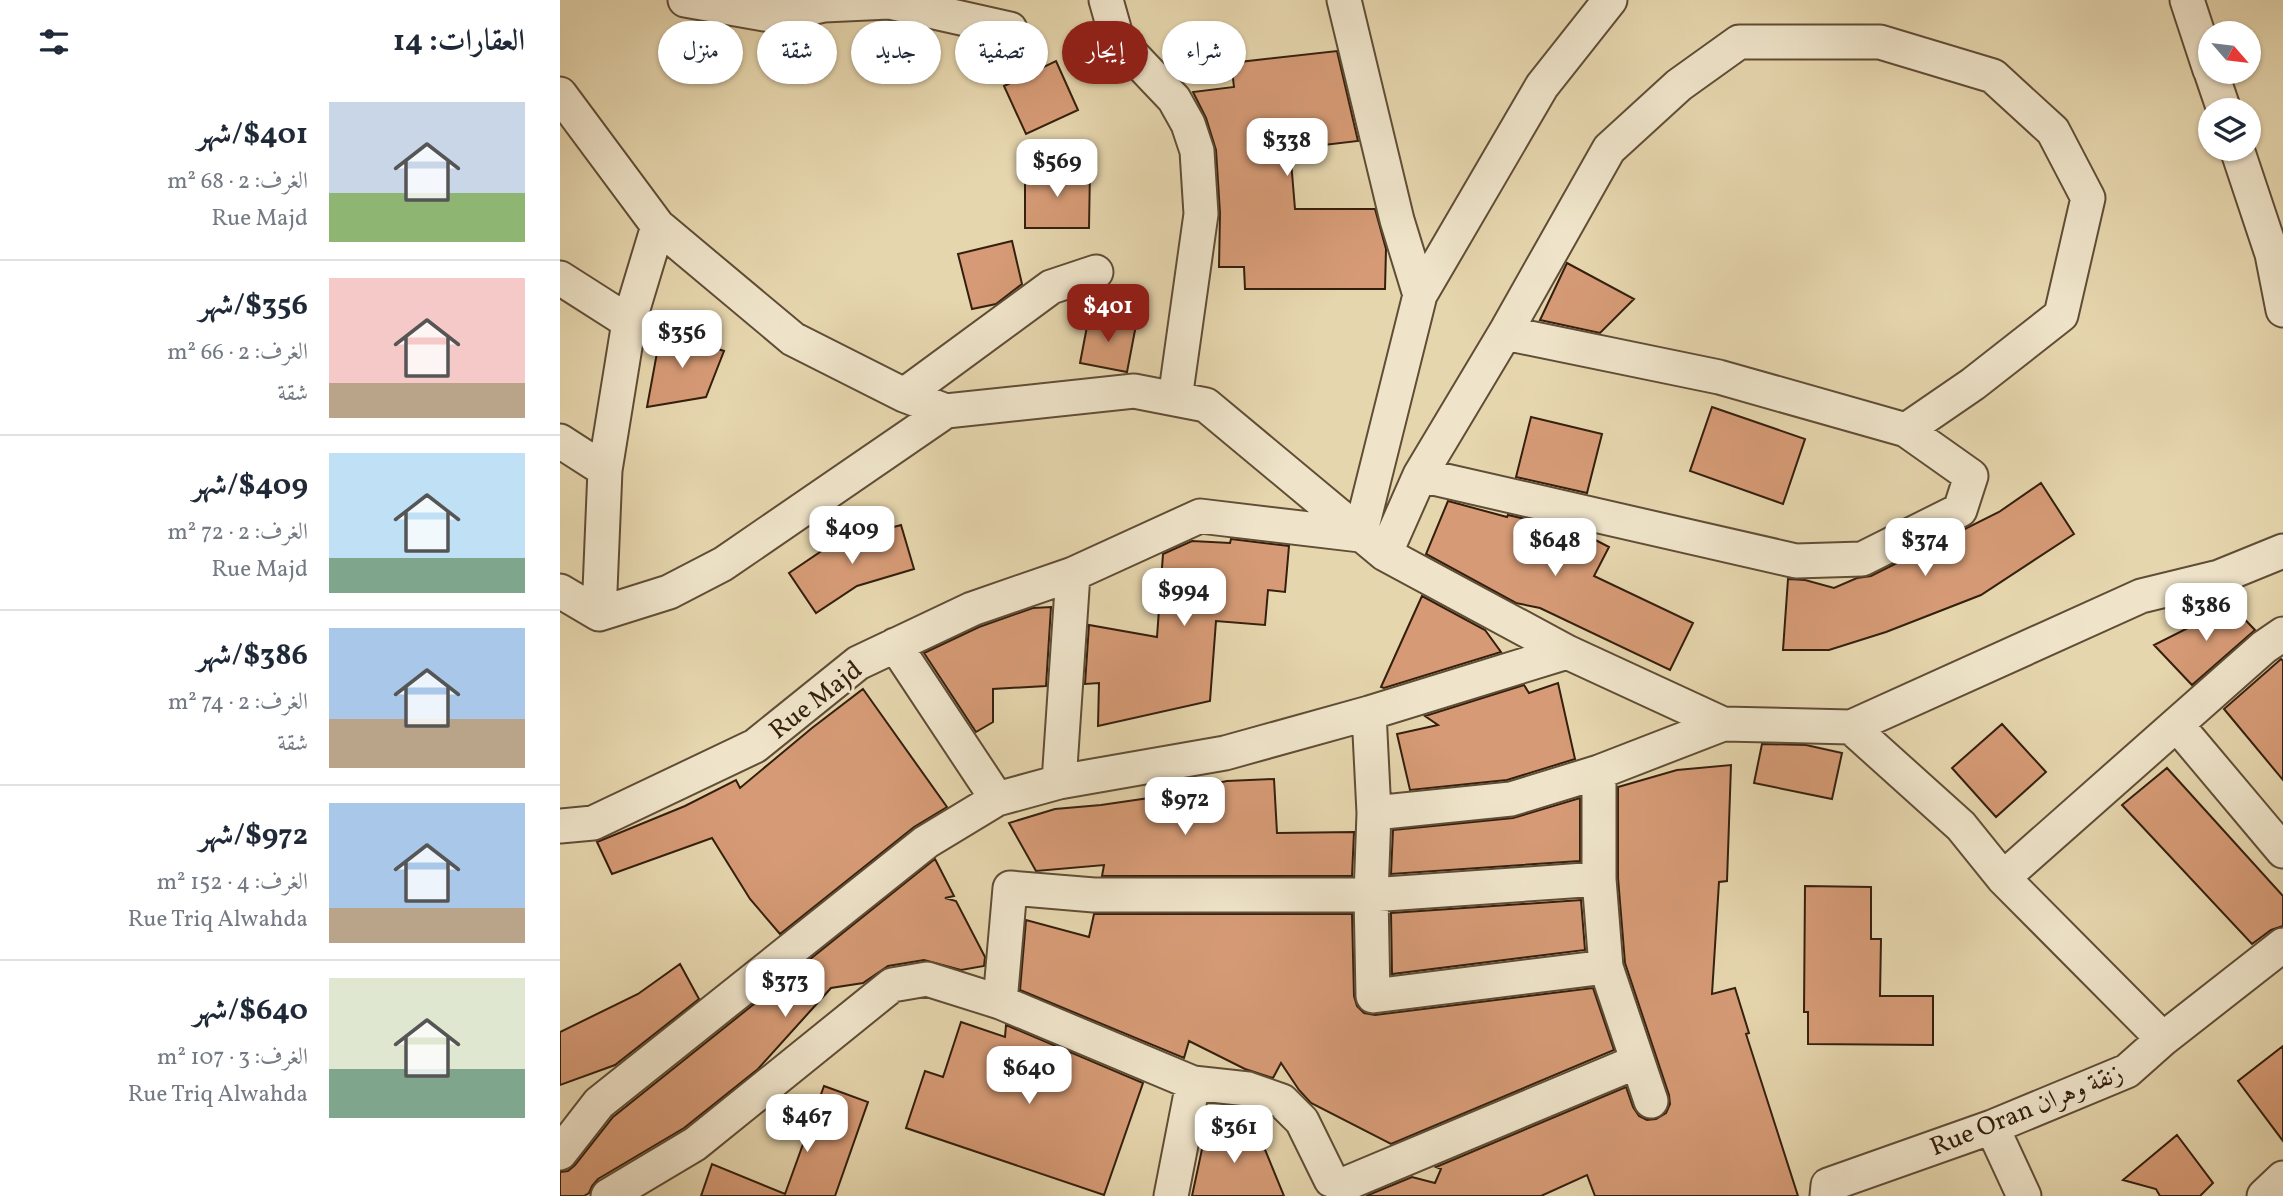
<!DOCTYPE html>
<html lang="ar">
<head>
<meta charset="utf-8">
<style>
  :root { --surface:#fff; --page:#f6f6f7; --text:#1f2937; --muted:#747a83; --line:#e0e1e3; --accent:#8f2418 }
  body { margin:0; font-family:Vollkorn,Amiri,serif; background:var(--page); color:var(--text); direction:rtl; height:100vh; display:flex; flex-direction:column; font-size:26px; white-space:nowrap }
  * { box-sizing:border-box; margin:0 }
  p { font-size:23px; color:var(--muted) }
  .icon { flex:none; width:38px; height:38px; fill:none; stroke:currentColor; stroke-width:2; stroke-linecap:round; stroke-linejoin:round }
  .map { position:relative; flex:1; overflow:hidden; direction:ltr }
  .panel { display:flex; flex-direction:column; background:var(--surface); width:560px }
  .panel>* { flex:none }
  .top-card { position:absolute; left:21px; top:21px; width:665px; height:63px; direction:rtl; display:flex; gap:14px }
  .needle { width:46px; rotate:118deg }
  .controls { position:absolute; left:1638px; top:21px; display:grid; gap:14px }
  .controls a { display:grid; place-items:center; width:63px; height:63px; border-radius:50%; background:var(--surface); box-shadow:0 2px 5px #0004; font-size:35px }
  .price { position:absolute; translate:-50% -60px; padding:0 16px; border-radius:14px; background:#fff; color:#222; font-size:23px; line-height:46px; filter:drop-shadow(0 2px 4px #0008) }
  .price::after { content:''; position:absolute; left:50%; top:42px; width:21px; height:16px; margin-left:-10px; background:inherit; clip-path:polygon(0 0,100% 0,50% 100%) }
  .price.selected { background:var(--accent); color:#fff }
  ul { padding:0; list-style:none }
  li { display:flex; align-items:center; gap:21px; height:175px; padding:0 35px }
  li+li { border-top:2px solid var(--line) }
  li span { display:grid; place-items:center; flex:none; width:196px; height:140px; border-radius:0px; color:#555 }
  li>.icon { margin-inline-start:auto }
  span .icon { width:84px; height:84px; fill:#fffc; stroke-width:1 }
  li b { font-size:30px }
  h2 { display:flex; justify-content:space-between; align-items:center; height:84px; padding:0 35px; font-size:30px }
  .chip { padding:0 24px; border-radius:32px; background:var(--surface); box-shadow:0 2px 5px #0004; font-size:24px; line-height:63px }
  .chip.selected { background:var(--accent); color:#fff }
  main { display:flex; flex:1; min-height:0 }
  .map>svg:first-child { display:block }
  .building { fill:#d69b76; stroke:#341f0e; stroke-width:2 }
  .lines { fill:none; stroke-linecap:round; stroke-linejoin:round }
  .minor-casing { stroke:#604d36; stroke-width:37 }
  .minor { stroke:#efe4ca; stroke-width:33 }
  .labels { text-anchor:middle; stroke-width:6; stroke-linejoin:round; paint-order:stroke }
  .street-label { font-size:26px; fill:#341f0e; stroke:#efe4ca }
</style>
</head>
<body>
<main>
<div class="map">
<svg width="1723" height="1196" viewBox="0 0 1723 1196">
  <rect width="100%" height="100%" fill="#e6d6ae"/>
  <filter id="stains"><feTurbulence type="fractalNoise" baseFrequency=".00286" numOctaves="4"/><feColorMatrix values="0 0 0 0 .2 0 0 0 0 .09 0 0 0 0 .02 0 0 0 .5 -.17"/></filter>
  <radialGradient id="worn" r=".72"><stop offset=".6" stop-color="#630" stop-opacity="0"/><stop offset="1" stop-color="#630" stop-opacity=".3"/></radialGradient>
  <!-- building -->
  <path class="building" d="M 777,51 L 798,141 L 730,149 L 735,209 L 815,209 L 826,249 L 825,289 L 685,289 L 684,267 L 659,267 L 660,213 L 656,150 L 646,118 L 633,92 L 674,87 L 671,63 Z
    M 496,61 L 518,110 L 466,134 L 444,86 Z
    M 465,170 L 530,170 L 529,228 L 465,228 Z
    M 452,241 L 462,284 L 436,304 L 412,309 L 398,254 Z
    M 1007,263 L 1074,299 L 1040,333 L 980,320 Z
    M 529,316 L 576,325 L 567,372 L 520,363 Z
    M 101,331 L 164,351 L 146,397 L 87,407 Z
    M 1152,407 L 1245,439 L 1223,504 L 1130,471 Z
    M 971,417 L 1042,434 L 1027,493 L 956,477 Z
    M 1481,483 L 1514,534 L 1421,595 L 1326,632 L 1269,650 L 1223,650 L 1228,579 L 1245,580 L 1274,588 L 1297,578 L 1311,576 L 1439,512 Z
    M 888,501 L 947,517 L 948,515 L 1018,531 L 1049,547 L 1034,576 L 1133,623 L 1110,670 L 980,608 L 956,603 L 866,554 Z
    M 341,525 L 354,569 L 297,586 L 256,613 L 229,573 L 272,544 Z
    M 671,539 L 729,546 L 725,592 L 708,590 L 705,625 L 656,621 L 650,701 L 538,726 L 539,683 L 525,684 L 529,625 L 597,637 L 603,554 L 632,541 L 670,543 Z
    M 862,596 L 925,630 L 941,652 L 824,688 L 821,687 Z
    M 1669,603 L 1695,630 L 1632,685 L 1594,645 L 1642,621 Z
    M 491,607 L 486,686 L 433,689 L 433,722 L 416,732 L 364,653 L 419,627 L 473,608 Z
    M 1721,659 L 1723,661 L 1723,780 L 1664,709 Z
    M 998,683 L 1015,759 L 947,780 L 850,790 L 837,734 L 878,725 L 865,716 L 964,685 L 969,693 Z
    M 303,689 L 387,807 L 354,827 L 220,934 L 190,899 L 152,838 L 52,874 L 37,842 L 125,806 L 176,780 L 180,788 L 252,728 Z
    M 1442,724 L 1486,772 L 1436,817 L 1392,768 Z
    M 1202,744 L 1246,745 L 1282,753 L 1272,799 L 1194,783 Z
    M 1171,765 L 1167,881 L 1159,882 L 1152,994 L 1175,988 L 1189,1033 L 1186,1034 L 1238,1196 L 1035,1196 L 1027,1175 L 981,1196 L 806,1196 L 852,1177 L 875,1183 L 881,1169 L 876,1167 L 1066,1087 L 1073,1107 L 1079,1116 L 1087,1120 L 1096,1119 L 1106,1113 L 1110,1104 L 1109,1095 L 1065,963 L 1058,878 L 1058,787 L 1117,770 Z
    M 1607,768 L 1723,896 L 1723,926 L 1711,930 L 1692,944 L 1562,805 Z
    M 714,779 L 717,833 L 794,832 L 792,876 L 542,876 L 544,865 L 476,871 L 449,823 L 495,809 L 541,805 L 623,793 L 624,790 L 667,781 Z
    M 1020,798 L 1020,861 L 831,874 L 833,830 L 953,818 Z
    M 375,859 L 394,896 L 385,898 L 396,901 L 425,957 L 424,966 L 401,970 L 364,960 L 328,966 L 303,983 L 271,988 L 198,1069 L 124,1128 L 38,1179 L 32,1186 L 29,1193 L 24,1196 L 0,1196 L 0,1172 L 8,1171 L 15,1165 L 53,1117 Z
    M 1245,886 L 1311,887 L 1311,939 L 1321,939 L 1320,996 L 1373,996 L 1373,1045 L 1248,1044 L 1248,1012 L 1244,1012 Z
    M 1021,900 L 1025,950 L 832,974 L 831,913 Z
    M 534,914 L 792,914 L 794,996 L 797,1006 L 804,1013 L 815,1015 L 1033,988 L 1054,1050 L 831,1144 L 751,1103 L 739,1090 L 721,1063 L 713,1078 L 685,1069 L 629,1041 L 624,1058 L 460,990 L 466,920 L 529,937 Z
    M 120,964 L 139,999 L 55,1065 L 0,1085 L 0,1032 L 78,994 Z
    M 401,1022 L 445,1037 L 446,1025 L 583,1083 L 544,1195 L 346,1128 L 365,1071 L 383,1077 Z
    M 1723,1046 L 1723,1141 L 1678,1081 Z
    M 264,1086 L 308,1102 L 275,1196 L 141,1196 L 152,1164 L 225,1194 Z
    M 648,1121 L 699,1135 L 724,1196 L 632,1196 Z
    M 1617,1135 L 1653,1183 L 1640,1196 L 1600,1196 L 1596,1189 L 1563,1180 Z"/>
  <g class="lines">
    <!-- minor casing -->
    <g class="minor-casing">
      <path id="minor" d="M 125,0 L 216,16 L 264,5 L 329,2 L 450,29
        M 546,0 L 557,39 L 614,99 L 628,124 L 637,151 L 641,214 L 615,399
        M 784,0 L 837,220 L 860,295 L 800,535
        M 1627,0 L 1650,70
        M 1651,72 L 1664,110
        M 0,94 L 98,226 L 233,339 L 344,395 L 386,411 L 574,391 L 646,405 L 825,554 L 1007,652 L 1163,724
        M 1677,149 L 1712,254 L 1723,310
        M 0,278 L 69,322
        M 860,295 L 982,86 L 1050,0
        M 344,395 L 491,287 L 536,272
        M 0,441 L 45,470
        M 860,475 L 1236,561 L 1302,559 L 1400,510 L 1411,476 L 1346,430 L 1159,377 L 945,333
        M 825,554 L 860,475 L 945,333 L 1049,149 L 1119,85 L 1179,42 L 1320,42 L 1433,76 L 1493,131 L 1528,198 L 1501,315 L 1413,384 L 1346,430
        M 0,591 L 39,614 L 109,592 L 163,564 L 386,411
        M 39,614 L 45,470 L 69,322 L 98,226
        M 335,645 L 437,799
        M 809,713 L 814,813 L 811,895 L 813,996 L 1046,967
        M 1617,725 L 1723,851
        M 1291,727 L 1401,826 L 1443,878 L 1603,1039
        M 1039,772 L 1039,879 L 1046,967 L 1091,1101
        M 499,782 L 513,574 L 640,516 L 800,535
        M 814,813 L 951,799 L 1039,772 L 1163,724 L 1291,727 L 1581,596 L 1659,577 L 1723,551
        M 0,826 L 33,823 L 195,746 L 298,663 L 412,609 L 513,574
        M 1443,878 L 1704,647 L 1723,634
        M 440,1002 L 450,888 L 534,895 L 811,895 L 1039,879
        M 1432,1127 L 1464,1196
        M 0,1153 L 39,1103 L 366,842 L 437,799 L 499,782 L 665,753 L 809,713 L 1007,652
        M 48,1196 L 135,1144 L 332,985 L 367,979 L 440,1002 L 633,1083 L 688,1089 L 722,1101 L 742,1121 L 771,1180 L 785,1184 L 1076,1062
        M 611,1196 L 633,1083
        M 1267,1196 L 1268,1185 L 1432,1127 L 1567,1071 L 1603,1039 L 1723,945
        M 1704,1196 L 1723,1178"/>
    </g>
    <!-- minor -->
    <use href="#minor" class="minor"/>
  </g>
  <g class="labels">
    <!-- street labels -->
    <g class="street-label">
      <text transform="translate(255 699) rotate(-38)" y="9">Rue Majd</text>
      <text transform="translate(1466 1109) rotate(-22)" y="9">Rue Oran زنقة وهران</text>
    </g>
  </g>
  <rect width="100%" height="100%" filter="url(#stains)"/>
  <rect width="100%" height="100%" fill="url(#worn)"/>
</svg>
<div class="controls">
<a><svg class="needle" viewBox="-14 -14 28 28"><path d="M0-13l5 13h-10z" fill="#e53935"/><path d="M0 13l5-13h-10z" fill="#747a83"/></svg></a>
<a><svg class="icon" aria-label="layers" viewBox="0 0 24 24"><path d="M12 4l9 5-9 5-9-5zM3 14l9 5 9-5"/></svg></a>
</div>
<b class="price" style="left:727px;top:178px">$338</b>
<b class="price" style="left:497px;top:199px">$569</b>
<b class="price selected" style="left:548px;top:344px">$401</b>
<b class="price" style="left:122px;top:370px">$356</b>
<b class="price" style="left:292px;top:566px">$409</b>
<b class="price" style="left:995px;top:578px">$648</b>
<b class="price" style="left:1365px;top:578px">$374</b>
<b class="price" style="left:624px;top:628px">$994</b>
<b class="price" style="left:1646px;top:643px">$386</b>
<b class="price" style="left:625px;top:837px">$972</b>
<b class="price" style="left:225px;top:1019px">$373</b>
<b class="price" style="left:469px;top:1106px">$640</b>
<b class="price" style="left:247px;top:1154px">$467</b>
<b class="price" style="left:674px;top:1165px">$361</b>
<div class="top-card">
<a class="chip">شراء</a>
<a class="chip selected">إيجار</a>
<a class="chip">تصفية</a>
<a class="chip">جديد</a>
<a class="chip">شقة</a>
<a class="chip">منزل</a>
</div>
</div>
<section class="panel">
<h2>العقارات: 14<svg class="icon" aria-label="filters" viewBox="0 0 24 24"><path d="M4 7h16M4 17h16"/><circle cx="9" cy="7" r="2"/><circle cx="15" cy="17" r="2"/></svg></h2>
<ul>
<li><span style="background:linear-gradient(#c9d6e8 65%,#8fb573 0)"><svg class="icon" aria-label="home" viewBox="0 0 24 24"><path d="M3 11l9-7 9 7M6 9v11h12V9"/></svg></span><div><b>$401/شهر</b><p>الغرف: 2 · 68 m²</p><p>Rue Majd</p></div></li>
<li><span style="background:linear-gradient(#f6c9c9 75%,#b9a48a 0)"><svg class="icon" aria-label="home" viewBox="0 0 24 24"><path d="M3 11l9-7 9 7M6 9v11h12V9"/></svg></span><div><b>$356/شهر</b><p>الغرف: 2 · 66 m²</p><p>شقة</p></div></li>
<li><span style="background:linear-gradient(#bfe0f5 75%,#7fa58c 0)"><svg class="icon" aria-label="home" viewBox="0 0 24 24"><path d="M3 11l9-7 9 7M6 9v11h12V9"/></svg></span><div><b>$409/شهر</b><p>الغرف: 2 · 72 m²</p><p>Rue Majd</p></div></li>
<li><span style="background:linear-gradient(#a9c7e8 65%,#b9a48a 0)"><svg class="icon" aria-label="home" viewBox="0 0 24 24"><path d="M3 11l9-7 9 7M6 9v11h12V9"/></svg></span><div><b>$386/شهر</b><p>الغرف: 2 · 74 m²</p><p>شقة</p></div></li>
<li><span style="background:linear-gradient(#a9c7e8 75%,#b9a48a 0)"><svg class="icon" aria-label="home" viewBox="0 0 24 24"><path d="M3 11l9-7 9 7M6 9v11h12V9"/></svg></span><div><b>$972/شهر</b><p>الغرف: 4 · 152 m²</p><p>Rue Triq Alwahda</p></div></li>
<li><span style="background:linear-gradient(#dfe7d0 65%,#7fa58c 0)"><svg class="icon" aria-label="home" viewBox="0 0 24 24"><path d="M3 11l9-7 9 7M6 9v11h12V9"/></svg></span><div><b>$640/شهر</b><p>الغرف: 3 · 107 m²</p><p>Rue Triq Alwahda</p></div></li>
</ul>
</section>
</main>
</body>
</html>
